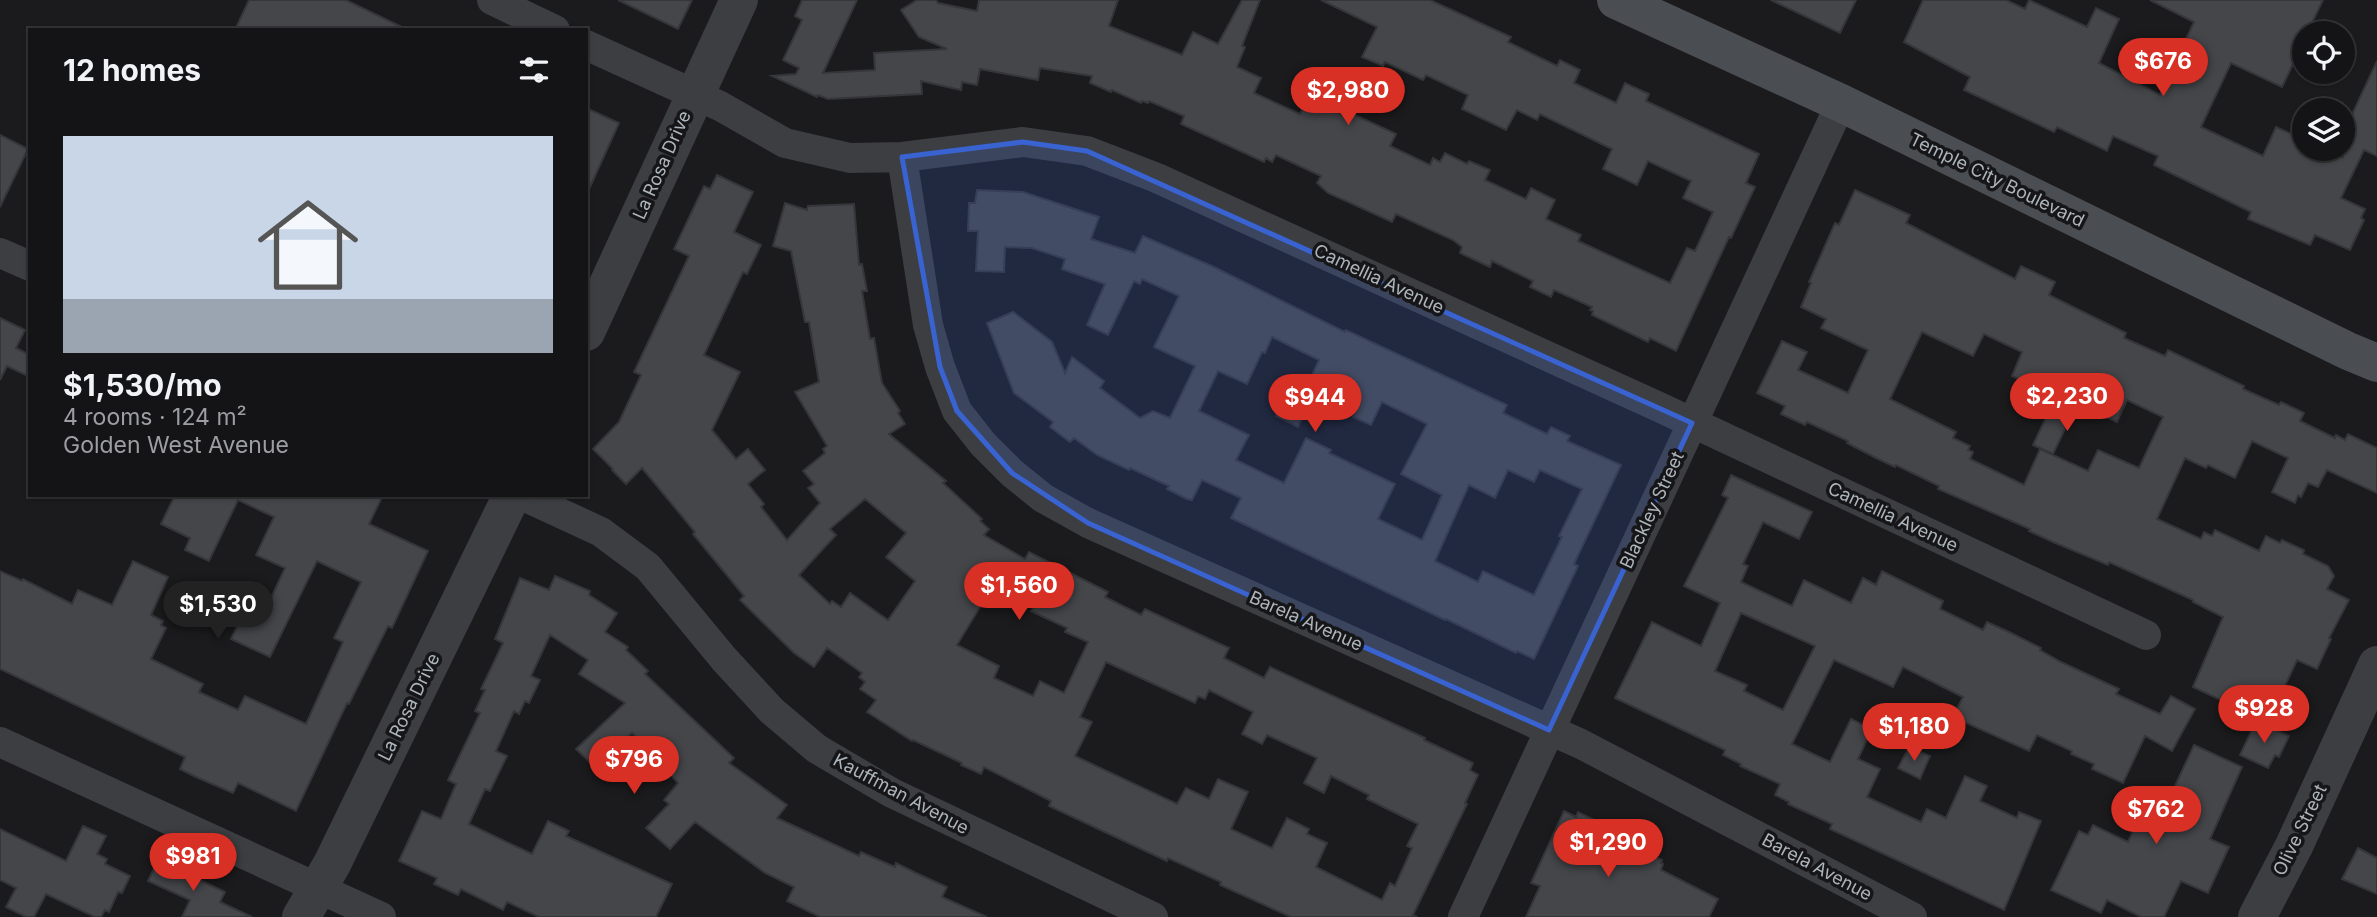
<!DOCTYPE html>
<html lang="en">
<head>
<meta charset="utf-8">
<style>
  :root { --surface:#141416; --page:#1d1d1f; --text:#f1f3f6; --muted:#9d9ea1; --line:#333335; --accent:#d93025 }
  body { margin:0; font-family:Inter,sans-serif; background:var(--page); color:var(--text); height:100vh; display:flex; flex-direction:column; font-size:26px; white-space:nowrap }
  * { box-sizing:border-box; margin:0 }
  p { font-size:23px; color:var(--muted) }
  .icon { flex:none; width:38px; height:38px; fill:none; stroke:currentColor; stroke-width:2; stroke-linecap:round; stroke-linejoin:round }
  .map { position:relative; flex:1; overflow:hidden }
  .drawer { position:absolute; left:28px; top:28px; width:560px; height:469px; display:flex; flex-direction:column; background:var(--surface); border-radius:0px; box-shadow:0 2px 5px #0004,0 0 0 2px var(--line) }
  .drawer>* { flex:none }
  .controls { position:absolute; left:2292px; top:21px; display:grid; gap:14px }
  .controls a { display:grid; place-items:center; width:63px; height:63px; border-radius:50%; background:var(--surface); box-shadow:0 2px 5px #0004,0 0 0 2px var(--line); font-size:35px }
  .price { position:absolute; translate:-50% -60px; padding:0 16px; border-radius:24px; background:var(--accent); color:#fff; font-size:23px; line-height:46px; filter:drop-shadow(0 2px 4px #0008) }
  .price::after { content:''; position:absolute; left:50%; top:42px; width:21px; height:16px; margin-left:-10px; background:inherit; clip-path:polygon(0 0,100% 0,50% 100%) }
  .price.on { background:#222; color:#fff }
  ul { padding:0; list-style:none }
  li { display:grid; align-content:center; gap:14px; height:371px; padding:0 35px }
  li span { display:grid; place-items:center; height:217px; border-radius:0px; color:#555 }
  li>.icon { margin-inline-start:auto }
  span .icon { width:126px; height:126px; fill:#fffc; stroke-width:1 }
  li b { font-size:30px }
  h2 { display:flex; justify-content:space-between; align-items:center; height:84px; padding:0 35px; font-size:30px }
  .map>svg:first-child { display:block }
  .building { fill:#45464a; stroke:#353639; stroke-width:2; fill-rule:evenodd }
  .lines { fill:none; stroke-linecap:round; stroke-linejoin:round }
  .minor { stroke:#3c3e42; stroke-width:30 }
  .tertiary { stroke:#3c3e42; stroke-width:38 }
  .secondary { stroke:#4a4d52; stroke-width:38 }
  .marked { fill:#3a63d2; fill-opacity:0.2; stroke:#3a63d2; stroke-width:5; stroke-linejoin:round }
  .labels { text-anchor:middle; stroke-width:7; stroke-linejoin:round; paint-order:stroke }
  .street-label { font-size:18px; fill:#adb5bc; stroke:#161618 }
</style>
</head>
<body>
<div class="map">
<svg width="2377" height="917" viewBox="0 0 2377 917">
  <rect width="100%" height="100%" fill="#1b1b1d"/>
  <!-- building -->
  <path class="building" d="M 249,0 L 346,0 L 408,30 L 235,30 Z
    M 618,0 L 692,0 L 678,29 Z
    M 802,0 L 857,0 L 823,73 L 875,70 L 874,53 L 947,49 L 919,37 L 901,10 L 917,0 L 936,0 L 938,3 L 977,11 L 979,0 L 1118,0 L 1109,26 L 1182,55 L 1193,32 L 1218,44 L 1242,0 L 1260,0 L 1242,46 L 1245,47 L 1237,67 L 1261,78 L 1254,93 L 1300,114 L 1319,73 L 1323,75 L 1325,72 L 1349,83 L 1338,107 L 1396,134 L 1390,146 L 1430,165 L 1433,158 L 1440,162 L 1445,153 L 1467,164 L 1469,161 L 1490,170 L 1485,180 L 1526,199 L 1531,188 L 1555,200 L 1546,219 L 1581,235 L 1578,241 L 1670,283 L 1687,248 L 1695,251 L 1713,212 L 1683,198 L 1691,181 L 1648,161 L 1637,185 L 1603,169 L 1612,149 L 1540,114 L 1537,120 L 1517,110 L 1506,130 L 1462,109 L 1468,95 L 1426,75 L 1423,80 L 1385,62 L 1383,66 L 1362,57 L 1377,27 L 1321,0 L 1430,0 L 1511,37 L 1508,42 L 1557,66 L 1560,60 L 1580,70 L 1574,83 L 1616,103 L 1625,83 L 1649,94 L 1646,101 L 1759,154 L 1746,183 L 1755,187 L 1731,238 L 1729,237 L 1676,351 L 1650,338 L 1648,342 L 1592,315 L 1593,311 L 1590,310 L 1592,307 L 1554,290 L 1551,297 L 1530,287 L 1533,281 L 1492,261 L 1490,267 L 1460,253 L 1462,247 L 1453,240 L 1396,214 L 1392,222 L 1328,193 L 1317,183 L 1321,176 L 1276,155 L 1272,162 L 1266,158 L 1264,162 L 1181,124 L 1184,116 L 1149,101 L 1148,103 L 1142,101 L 1141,103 L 1112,90 L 1111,92 L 1090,83 L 1092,76 L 1040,68 L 1038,80 L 980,69 L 977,85 L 962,82 L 961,90 L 921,81 L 922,94 L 828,99 L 818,95 L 817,97 L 772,76 L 796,74 L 799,68 L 783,60 L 802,20 L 795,16 Z
    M 1771,0 L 1856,0 L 1840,33 Z
    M 1923,0 L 2006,0 L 2025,9 L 2029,0 L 2087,27 L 2096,8 L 2119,19 L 2099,63 L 2160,95 L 2194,22 L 2150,0 L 2323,0 L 2307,33 L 2305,33 L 2305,39 L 2282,87 L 2231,63 L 2201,127 L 2263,156 L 2276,127 L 2305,140 L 2305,149 L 2324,149 L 2343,157 L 2343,134 L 2377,61 L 2377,156 L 2364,150 L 2341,198 L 2365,209 L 2361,218 L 2364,220 L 2350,250 L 2315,235 L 2310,245 L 2248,219 L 2251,212 L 2154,165 L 2158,156 L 2113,136 L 2107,151 L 2057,127 L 2054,132 L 1964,90 L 1970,77 L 1904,42 Z
    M 586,108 L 619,123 L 586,196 Z
    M 0,135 L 28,149 L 0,207 Z
    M 717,175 L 753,192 L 734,232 L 761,245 L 747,274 L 743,272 L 704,355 L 740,372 L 712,430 L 736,459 L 748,449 L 765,470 L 748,484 L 764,504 L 761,507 L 787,540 L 820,503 L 808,488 L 814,484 L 803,471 L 825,453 L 823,449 L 827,446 L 795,392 L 819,382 L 809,322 L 805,322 L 791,251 L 773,246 L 785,203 L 807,210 L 808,206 L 854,204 L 859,265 L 862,264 L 867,291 L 862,291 L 870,339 L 874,338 L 882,383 L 900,411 L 898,413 L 905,424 L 889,434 L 946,481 L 943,483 L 982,519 L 980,521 L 989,529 L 984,535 L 1025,559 L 1029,552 L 1108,592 L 1105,597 L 1141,615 L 1145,609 L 1229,648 L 1224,658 L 1264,678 L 1270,667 L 1425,738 L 1424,740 L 1473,763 L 1470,770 L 1478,775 L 1465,803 L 1467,804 L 1413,915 L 1417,917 L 1291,917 L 1220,885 L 1221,882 L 1168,858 L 1167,861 L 1049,806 L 1051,801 L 984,767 L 981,774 L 961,765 L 962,763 L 913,740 L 912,741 L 867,712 L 876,700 L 860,689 L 865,682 L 859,677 L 862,673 L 827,648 L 814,667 L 794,653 L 740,600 L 744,596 L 693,534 L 695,532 L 642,468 L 626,484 L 612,470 L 613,469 L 593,449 L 619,422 L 641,375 L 634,372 L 689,256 L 674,249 L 704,186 L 710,189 ZM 865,499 L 906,533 L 886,557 L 915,581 L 888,620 L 850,593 L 841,607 L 832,601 L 830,604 L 799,575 L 836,535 L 830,529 ZM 994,584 L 1034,607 L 1031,611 L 1067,628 L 1065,632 L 1088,642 L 1064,693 L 1040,681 L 1033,696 L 994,678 L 999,666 L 957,645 ZM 1106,662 L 1195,703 L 1198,696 L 1205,699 L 1209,690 L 1253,712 L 1242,734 L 1262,744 L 1267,735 L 1317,758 L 1304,783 L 1324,793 L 1331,776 L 1369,795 L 1367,799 L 1418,824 L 1407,846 L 1412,848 L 1395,886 L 1390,883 L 1382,900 L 1316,867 L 1327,843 L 1307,834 L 1309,829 L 1287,818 L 1272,848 L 1231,829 L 1248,792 L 1218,779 L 1209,799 L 1186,788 L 1177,804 L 1075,756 L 1092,722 L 1080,717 Z
    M 977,190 L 1023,192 L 1099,217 L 1091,239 L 1135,253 L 1143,236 L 1214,267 L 1345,332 L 1346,330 L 1507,405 L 1503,413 L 1547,434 L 1551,427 L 1570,436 L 1567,441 L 1621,465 L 1574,564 L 1578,566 L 1534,659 L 1517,651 L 1516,653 L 1446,619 L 1445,620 L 1231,518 L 1241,498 L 1202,480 L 1192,500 L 1187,499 L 1167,489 L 1169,486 L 1130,468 L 1129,470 L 1097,455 L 1074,438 L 1070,442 L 1050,427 L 1053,422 L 1014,393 L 987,323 L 1013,312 L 1052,342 L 1065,373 L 1072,357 L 1104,381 L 1100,388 L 1140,418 L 1153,411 L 1170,418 L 1195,366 L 1154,347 L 1179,296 L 1142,279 L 1140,284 L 1134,281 L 1108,335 L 1087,325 L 1105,284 L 1062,269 L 1065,259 L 1032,248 L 1005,247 L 1004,272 L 976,271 L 978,231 L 968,231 L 969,203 L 975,203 ZM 1272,337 L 1319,360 L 1307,386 L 1357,409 L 1353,417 L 1371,425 L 1382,402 L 1427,424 L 1401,474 L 1442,495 L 1422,540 L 1378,519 L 1395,484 L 1329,453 L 1331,450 L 1306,438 L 1284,483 L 1236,460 L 1249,435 L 1199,411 L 1218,371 L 1247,384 L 1262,352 L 1265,353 ZM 1508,470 L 1534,482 L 1540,470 L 1582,489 L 1559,536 L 1562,537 L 1534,595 L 1483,571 L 1478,582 L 1435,561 L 1469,485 L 1495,498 Z
    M 1855,190 L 1910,215 L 1906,223 L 2015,279 L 2021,266 L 2055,282 L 2049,295 L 2126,333 L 2124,338 L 2165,356 L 2168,350 L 2244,386 L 2243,389 L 2279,405 L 2281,402 L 2304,413 L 2300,421 L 2335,438 L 2336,435 L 2345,440 L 2348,434 L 2377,448 L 2377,493 L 2327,470 L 2318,487 L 2308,483 L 2301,497 L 2298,495 L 2295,503 L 2272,492 L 2288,458 L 2252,441 L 2235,478 L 2208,465 L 2206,468 L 2185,458 L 2157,519 L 2201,539 L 2204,532 L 2212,536 L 2215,530 L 2259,551 L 2266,536 L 2280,543 L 2282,540 L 2304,550 L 2303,554 L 2328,566 L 2334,576 L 2327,589 L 2349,600 L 2329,638 L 2331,639 L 2317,669 L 2297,660 L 2268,722 L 2193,687 L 2223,617 L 2193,602 L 2193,600 L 2109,562 L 2108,565 L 2053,542 L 2029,531 L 2030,529 L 1938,489 L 1939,486 L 1896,465 L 1895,467 L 1876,458 L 1847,443 L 1848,441 L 1807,422 L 1805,425 L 1781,414 L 1785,406 L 1757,393 L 1782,341 L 1807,352 L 1798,370 L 1848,393 L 1868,350 L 1821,328 L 1826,319 L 1801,307 L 1811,283 L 1809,282 L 1835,223 L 1839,225 ZM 1922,332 L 1973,356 L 1984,334 L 2022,352 L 2012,376 L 2034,386 L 2028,399 L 2050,409 L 2033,445 L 2053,454 L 2077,404 L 2117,422 L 2127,400 L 2163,417 L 2139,468 L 2098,450 L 2088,471 L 2040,449 L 2024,485 L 1970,459 L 1973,452 L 1968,450 L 1970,446 L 1953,438 L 1956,432 L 1890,399 Z
    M 0,318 L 25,330 L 16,348 L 30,355 L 30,377 L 7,366 L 0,380 Z
    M 1288,393 L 1309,403 L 1298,427 L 1276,416 Z
    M 1731,475 L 1812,512 L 1799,539 L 1763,522 L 1743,564 L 1748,566 L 1741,582 L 1792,606 L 1804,580 L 1851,603 L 1863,578 L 1876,585 L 1882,571 L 1943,601 L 1940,609 L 1983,630 L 1987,622 L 2011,633 L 2041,648 L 2040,650 L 2061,662 L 2119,689 L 2116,694 L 2160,714 L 2171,696 L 2195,709 L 2172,751 L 2145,736 L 2123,783 L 2092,769 L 2094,764 L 2071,754 L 2072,751 L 2037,735 L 2029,751 L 1953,717 L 1963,697 L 1903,667 L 1893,687 L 1834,660 L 1792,744 L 1830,762 L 1851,719 L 1872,729 L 1858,759 L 1880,769 L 1867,797 L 1921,822 L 1927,809 L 1946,818 L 1965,776 L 1987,786 L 1980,801 L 2017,818 L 2019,812 L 2041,821 L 2004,910 L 1830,829 L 1832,824 L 1788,804 L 1789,802 L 1775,795 L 1780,784 L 1740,766 L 1741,764 L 1723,755 L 1725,750 L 1615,698 L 1652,622 L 1701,646 L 1720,603 L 1684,586 L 1728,498 L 1722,495 ZM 1741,613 L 1815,646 L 1783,710 L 1744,691 L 1747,685 L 1715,671 Z
    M 175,495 L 383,495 L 369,524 L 428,551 L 392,628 L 388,626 L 349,704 L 347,703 L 296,811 L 238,783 L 233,793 L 196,777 L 180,769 L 185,757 L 0,669 L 0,571 L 22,581 L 23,579 L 72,604 L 78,590 L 112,605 L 133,561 L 168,577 L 151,615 L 163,621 L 161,625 L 166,628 L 151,659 L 203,684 L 199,692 L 238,710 L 245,696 L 306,724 L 343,642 L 334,638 L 361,582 L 317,561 L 270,657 L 231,639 L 243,614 L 260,622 L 285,568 L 256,555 L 274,517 L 238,500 L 209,561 L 185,550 L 190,538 L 161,524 Z
    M 555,576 L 590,591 L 589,595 L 617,613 L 605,632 L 628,647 L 626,650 L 648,671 L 645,674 L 734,758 L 729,763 L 787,805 L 777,818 L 859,856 L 861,852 L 895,867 L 896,863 L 916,873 L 947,887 L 942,897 L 987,917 L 820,917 L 787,901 L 794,887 L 765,873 L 695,822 L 670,849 L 646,828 L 669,804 L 664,800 L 678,783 L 632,733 L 596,768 L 576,749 L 625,703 L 579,674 L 588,660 L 550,635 L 531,676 L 540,680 L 529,703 L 525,701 L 519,714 L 514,711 L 496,751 L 507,756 L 490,791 L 485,789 L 469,824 L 532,854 L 548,821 L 569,831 L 566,836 L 672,884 L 656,917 L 539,917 L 507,902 L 503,910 L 461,889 L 458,895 L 434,884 L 437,878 L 399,861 L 422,811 L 441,819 L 456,784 L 448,780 L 480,713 L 475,711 L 485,690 L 481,689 L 503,643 L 495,639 L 520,578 L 549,590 Z
    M 2256,721 L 2289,736 L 2279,757 L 2275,755 L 2268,768 L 2240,755 Z
    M 2194,745 L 2242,767 L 2210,839 L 2229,847 L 2208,893 L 2181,881 L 2164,917 L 2141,917 L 2107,900 L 2101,913 L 2051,890 L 2079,831 L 2088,835 L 2093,825 L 2128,842 L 2144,806 L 2162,814 Z
    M 1909,747 L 1930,756 L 1920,779 L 1898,768 Z
    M 1564,811 L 1576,817 L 1578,812 L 1611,828 L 1607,837 L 1642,854 L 1644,851 L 1662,860 L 1661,863 L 1663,864 L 1661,870 L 1718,899 L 1709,917 L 1526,917 L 1540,886 L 1531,883 Z
    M 83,826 L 106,836 L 97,854 L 107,859 L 105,864 L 130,876 L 122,893 L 118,892 L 109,912 L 105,910 L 101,917 L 95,917 L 46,894 L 34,917 L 26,917 L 6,907 L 16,888 L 0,880 L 0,829 L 66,861 Z
    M 2358,848 L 2377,858 L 2377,894 L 2342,879 Z
    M 158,860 L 225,892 L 220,902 L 252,917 L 182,917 L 190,900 L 148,881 Z"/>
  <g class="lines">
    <!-- minor -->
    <path class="minor" d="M 492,0 L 555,30
      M 586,45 L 720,106 L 785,143 L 850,158 L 902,157 L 1023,142 L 1087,151 L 1157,178 L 1659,407 L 2146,635
      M 902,157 L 928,325 L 940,367 L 957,411 L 983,444 L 1012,473 L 1043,498 L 1088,523 L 1581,744 L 1912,917
      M 0,253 L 30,266
      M 521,495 L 601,532 L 648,567 L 724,659 L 772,711 L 817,749 L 892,793 L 1153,917
      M 0,742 L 381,917
      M 1463,917 L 1841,103"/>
    <!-- tertiary -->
    <path class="tertiary" d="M 586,332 L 739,0
      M 301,917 L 332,864 L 512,495
      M 2257,917 L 2294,846 L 2377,665"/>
    <!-- secondary -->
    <path class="secondary" d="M 1616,0 L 1841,103 L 2348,351 L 2377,363"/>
  </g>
  <!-- marked area -->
  <path class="marked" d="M 1023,142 L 1087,151 L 1692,423 L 1549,730 L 1088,523 L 1012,473 L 957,411 L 940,367 L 902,157 Z"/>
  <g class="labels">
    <!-- street labels -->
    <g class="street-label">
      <text transform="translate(662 165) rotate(-66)" y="6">La Rosa Drive</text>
      <text transform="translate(1997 180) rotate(26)" y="6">Temple City Boulevard</text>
      <text transform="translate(1379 279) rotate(25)" y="6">Camellia Avenue</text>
      <text transform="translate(1652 510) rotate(-65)" y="6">Blackley Street</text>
      <text transform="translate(1893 517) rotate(25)" y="6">Camellia Avenue</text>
      <text transform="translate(1306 621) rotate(24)" y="6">Barela Avenue</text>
      <text transform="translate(409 707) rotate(-64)" y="6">La Rosa Drive</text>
      <text transform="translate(901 794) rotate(28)" y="6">Kauffman Avenue</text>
      <text transform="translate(2300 830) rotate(-64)" y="6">Olive Street</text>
      <text transform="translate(1817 867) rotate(28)" y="6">Barela Avenue</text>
    </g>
  </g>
</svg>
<div class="controls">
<a><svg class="icon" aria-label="locate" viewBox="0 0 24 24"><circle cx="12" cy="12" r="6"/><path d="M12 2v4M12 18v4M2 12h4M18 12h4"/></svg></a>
<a><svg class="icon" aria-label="layers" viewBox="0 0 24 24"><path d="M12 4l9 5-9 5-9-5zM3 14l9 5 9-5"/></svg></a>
</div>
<b class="price" style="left:2163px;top:98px">$676</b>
<b class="price" style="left:1348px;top:127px">$2,980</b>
<b class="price" style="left:2067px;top:433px">$2,230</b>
<b class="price" style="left:1315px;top:434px">$944</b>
<b class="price" style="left:1019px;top:622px">$1,560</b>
<b class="price on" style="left:218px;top:641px">$1,530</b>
<b class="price" style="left:2264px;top:745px">$928</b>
<b class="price" style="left:1914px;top:763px">$1,180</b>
<b class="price" style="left:634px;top:796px">$796</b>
<b class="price" style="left:2156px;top:846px">$762</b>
<b class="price" style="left:1608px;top:879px">$1,290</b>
<b class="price" style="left:193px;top:893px">$981</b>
<section class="drawer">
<h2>12 homes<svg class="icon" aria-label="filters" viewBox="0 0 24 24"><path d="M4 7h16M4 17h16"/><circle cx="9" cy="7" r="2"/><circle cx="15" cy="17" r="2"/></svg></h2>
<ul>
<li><span style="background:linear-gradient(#c9d6e8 75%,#9aa5b1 0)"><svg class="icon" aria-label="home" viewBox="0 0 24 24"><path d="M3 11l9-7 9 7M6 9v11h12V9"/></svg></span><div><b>$1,530/mo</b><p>4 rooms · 124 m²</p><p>Golden West Avenue</p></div></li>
</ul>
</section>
</div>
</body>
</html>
